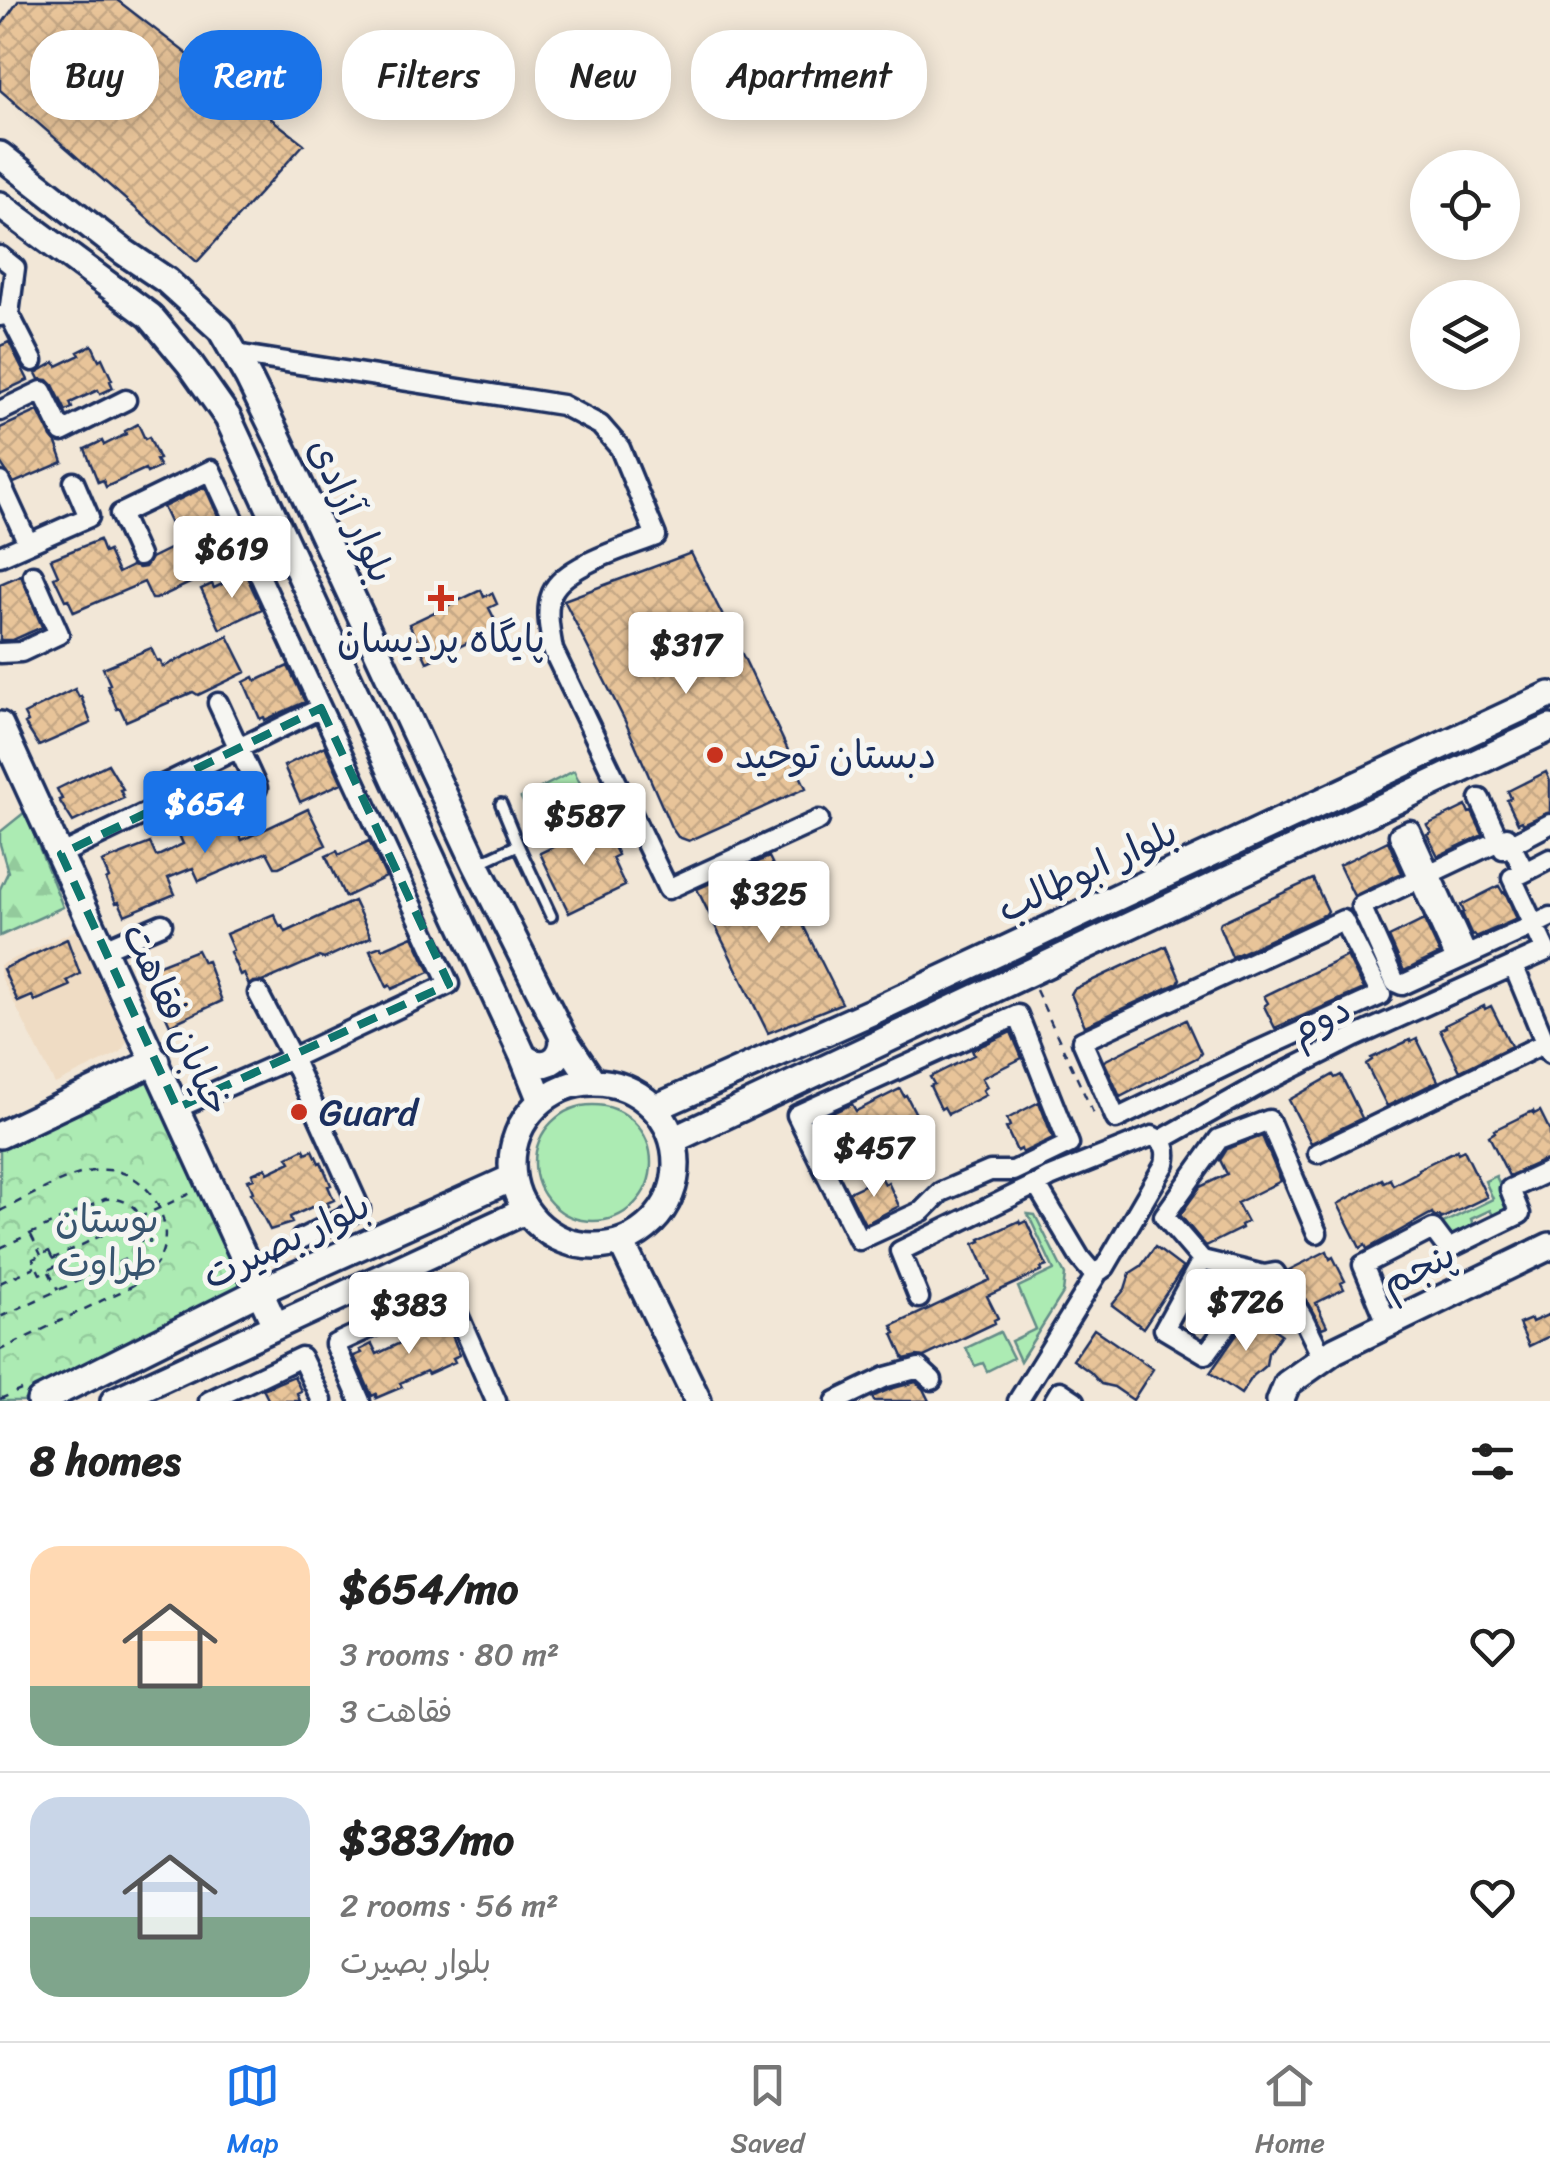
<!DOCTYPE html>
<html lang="en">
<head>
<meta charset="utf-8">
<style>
  :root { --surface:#fff; --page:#f6f6f6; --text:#222; --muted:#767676; --line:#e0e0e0; --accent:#1a73e8 }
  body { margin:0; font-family:Sriracha,"Playpen Sans Arabic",sans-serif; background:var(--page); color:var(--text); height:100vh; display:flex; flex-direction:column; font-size:38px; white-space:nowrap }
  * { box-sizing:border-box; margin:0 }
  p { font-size:32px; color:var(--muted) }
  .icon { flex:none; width:55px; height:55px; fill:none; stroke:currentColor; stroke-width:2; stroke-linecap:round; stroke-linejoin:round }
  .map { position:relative; height:1401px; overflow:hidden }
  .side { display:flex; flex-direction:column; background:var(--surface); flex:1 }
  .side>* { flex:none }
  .hud { position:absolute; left:30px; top:30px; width:1000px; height:90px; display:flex; gap:20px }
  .controls { position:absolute; left:1410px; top:150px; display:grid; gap:20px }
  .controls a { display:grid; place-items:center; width:110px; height:110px; border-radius:50%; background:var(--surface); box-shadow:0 5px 25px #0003; font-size:50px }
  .price { position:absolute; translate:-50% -85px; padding:0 22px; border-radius:10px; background:#fff; color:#222; font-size:32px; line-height:65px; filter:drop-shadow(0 2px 5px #0008) }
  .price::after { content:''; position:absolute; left:50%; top:60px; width:30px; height:22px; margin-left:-15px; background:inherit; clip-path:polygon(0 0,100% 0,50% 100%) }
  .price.selected { background:var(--accent); color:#fff }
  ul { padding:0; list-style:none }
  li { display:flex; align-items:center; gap:30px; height:250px; padding:0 30px }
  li+li { border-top:2px solid var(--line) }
  li span { display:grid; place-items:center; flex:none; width:280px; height:200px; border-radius:30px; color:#555 }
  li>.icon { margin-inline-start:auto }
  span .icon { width:120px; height:120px; fill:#fffc; stroke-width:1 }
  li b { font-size:42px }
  h2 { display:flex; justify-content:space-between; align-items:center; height:120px; padding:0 30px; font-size:42px }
  .chip { padding:0 35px; border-radius:40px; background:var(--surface); box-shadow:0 5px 25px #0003; font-size:35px; line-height:90px }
  .chip.selected { background:var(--accent); color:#fff }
  .tabs { display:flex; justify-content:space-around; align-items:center; height:140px; border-top:2px solid var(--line); background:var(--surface); font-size:28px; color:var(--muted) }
  .tabs a { display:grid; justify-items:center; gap:5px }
  .tabs .selected { color:var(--accent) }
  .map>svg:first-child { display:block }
  .built { fill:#efdcc4 }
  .green { fill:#acebb3; stroke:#648d88; stroke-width:2.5 }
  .forest { fill:url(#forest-firs); stroke:#648d88; stroke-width:2.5 }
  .park { fill:url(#park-crowns); stroke:#648d88; stroke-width:2.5 }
  .building { fill:url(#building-cross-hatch); stroke:#1b2f5e; stroke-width:2.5 }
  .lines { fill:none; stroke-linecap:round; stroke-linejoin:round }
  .lane-casing { stroke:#1b2f5e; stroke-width:16 }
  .street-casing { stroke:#1b2f5e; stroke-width:25 }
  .secondary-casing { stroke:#1b2f5e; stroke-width:32 }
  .path { stroke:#1b2f5e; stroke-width:2.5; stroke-dasharray:8 8; stroke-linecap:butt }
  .lane { stroke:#f6f6f2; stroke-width:9 }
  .street { stroke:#f6f6f2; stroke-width:18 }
  .secondary { stroke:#f6f6f2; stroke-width:25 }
  .marked { fill:none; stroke:#0f766e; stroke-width:8; stroke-dasharray:20 12; stroke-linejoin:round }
  .poi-dot { fill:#c8321e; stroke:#f6f6f2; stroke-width:4 }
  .labels { text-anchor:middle; stroke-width:10; stroke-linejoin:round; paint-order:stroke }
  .street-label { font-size:38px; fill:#1b2f5e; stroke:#f6f6f2 }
  .poi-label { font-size:38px; fill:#1b2f5e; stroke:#f6f6f2; text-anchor:start }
  .park-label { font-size:38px; fill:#38556f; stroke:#f6f6f2 }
</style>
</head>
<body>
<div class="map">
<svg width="1550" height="1401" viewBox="0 0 1550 1401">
  <defs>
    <pattern id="forest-firs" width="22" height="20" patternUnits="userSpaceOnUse" patternTransform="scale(2.5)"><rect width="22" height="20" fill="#acebb3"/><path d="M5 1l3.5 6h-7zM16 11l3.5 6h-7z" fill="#93ca9c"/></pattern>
    <pattern id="park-crowns" width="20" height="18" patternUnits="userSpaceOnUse" patternTransform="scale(2.5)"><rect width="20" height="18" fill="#acebb3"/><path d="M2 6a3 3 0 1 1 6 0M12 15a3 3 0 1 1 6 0" fill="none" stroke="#93ca9c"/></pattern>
    <pattern id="building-cross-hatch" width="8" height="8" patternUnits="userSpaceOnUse" patternTransform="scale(2.5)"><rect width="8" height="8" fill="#e8c499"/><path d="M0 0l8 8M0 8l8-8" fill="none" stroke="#c6a986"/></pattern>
  </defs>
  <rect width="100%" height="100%" fill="#f2e7d7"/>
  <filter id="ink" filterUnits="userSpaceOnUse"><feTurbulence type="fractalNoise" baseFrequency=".01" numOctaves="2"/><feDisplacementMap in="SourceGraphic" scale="20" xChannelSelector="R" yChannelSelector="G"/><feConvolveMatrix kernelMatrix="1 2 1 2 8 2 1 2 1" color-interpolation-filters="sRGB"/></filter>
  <g filter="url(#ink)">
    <!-- built -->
    <path class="built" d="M 78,929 L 127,1041 L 121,1052 L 55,1084 L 0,975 L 0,965 Z"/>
    <!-- green -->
    <path class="green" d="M 574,771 L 593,809 L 540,836 L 521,798 Z
      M535 1163a58 58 0 1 1 116 0a58 58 0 1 1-116 0Z
      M 1496,1176 L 1511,1210 L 1496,1220 L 1490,1210 L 1471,1219 L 1474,1228 L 1451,1243 L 1441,1224 L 1493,1199 L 1485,1181 Z
      M 1028,1214 L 1035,1215 L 1065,1275 L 1063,1293 L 1020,1361 L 1011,1341 L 1036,1329 L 1018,1287 L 1054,1270 Z
      M 1000,1332 L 1013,1358 L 987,1371 L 983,1363 L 975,1366 L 966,1348 Z"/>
    <!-- forest -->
    <path class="forest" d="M 25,812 L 63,907 L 0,936 L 0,889 L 8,872 L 0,844 L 0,832 Z"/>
    <!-- park -->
    <path class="park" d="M 149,1078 L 251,1291 L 23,1401 L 0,1401 L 0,1147 Z"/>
    <!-- building -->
    <path class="building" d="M 19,0 L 117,0 L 304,144 L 197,262 L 0,90 L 0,27 Z
      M 9,342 L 28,380 L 0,393 L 0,346 Z
      M 92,345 L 99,360 L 102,358 L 112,380 L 110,381 L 113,388 L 100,394 L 98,390 L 70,403 L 72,408 L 66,411 L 53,385 L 48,380 L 39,379 L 36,373 L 55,362 L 57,366 L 80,355 L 78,352 Z
      M 38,411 L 51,437 L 56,443 L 63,462 L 14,483 L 0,462 L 0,428 Z
      M 138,424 L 145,439 L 149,437 L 159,459 L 156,460 L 160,467 L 147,473 L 145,469 L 106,487 L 103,480 L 98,482 L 85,449 L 102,441 L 104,445 L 126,434 L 125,431 Z
      M 205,487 L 219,518 L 177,537 L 163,507 Z
      M 99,540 L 104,553 L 108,551 L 118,573 L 132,566 L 139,568 L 145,567 L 151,558 L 186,541 L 203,577 L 156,599 L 152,599 L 144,582 L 74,612 L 68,599 L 65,600 L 54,577 L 58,575 L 51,559 Z
      M 691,553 L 745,660 L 806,788 L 689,841 L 678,837 L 671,827 L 625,721 L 564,600 Z
      M 245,573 L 262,609 L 220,629 L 201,589 L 212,584 L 214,588 Z
      M 21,575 L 42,627 L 13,640 L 0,640 L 0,584 Z
      M 481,590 L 484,597 L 492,593 L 497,604 L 489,608 L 499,628 L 427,662 L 409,624 Z
      M 228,636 L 246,672 L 198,695 L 193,692 L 126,721 L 120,708 L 117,709 L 107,685 L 110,684 L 103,668 L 151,648 L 157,661 L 160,660 L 163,667 Z
      M 288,666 L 305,702 L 265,720 L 264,717 L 260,719 L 244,682 L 254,677 L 256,681 Z
      M 75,689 L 79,697 L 81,696 L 91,723 L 39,746 L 25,724 L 28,722 L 24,714 Z
      M 325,746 L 342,783 L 300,802 L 284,766 Z
      M 108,764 L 123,789 L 120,790 L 124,798 L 73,822 L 59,800 L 62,799 L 57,789 Z
      M 1546,772 L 1550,781 L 1550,812 L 1523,824 L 1522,821 L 1518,823 L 1507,800 L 1511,798 L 1508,791 Z
      M 1466,806 L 1469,813 L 1472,812 L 1483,835 L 1438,856 L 1427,834 L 1431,832 L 1427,825 Z
      M 224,809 L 230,822 L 233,820 L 242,840 L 308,809 L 326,845 L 279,867 L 275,867 L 267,852 L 199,881 L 193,868 L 190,869 L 168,878 L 175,894 L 125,915 L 119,902 L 116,903 L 106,880 L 109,878 L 102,862 L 150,843 L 156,856 L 160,855 L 183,844 L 176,828 Z
      M 598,825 L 601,830 L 605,828 L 618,855 L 612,858 L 625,886 L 569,913 L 540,853 Z
      M 369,841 L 386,877 L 345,897 L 326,856 L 337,851 L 339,855 Z
      M 1388,841 L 1402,873 L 1354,896 L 1339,865 Z
      M 769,857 L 842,1003 L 768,1033 L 697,889 Z
      M 1313,879 L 1328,911 L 1326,914 L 1232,957 L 1219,926 L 1221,922 Z
      M 1499,886 L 1503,893 L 1505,892 L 1517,919 L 1476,937 L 1475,935 L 1472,936 L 1462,913 L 1464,912 L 1461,905 Z
      M 354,901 L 371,937 L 324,959 L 319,957 L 262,982 L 253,982 L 249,985 L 244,974 L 240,975 L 230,952 L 233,950 L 226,934 L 274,914 L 280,927 L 283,926 L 286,932 Z
      M 1424,920 L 1440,954 L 1404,971 L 1389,937 Z
      M 413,936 L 430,972 L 392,989 L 390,985 L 387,987 L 370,950 L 381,946 L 383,949 Z
      M 67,939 L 80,974 L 67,981 L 70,986 L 35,1001 L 32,996 L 18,1002 L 3,969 Z
      M 1166,946 L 1180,979 L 1178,983 L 1085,1026 L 1071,994 L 1074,989 Z
      M 197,950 L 203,962 L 207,961 L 222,1001 L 170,1025 L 153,987 L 156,985 L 149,969 Z
      M 1347,956 L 1364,989 L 1275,1028 L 1264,1006 L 1268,1003 L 1264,996 Z
      M 1484,1006 L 1485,1009 L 1491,1006 L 1511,1046 L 1460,1071 L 1440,1030 L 1446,1027 L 1445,1025 Z
      M 1186,1020 L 1201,1053 L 1198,1057 L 1120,1097 L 1104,1061 Z
      M 1011,1032 L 1022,1058 L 982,1078 L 987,1087 L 983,1090 L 986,1095 L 948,1114 L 944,1107 L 941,1109 L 930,1086 L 934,1084 L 930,1077 L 974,1055 L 972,1050 Z
      M 1417,1039 L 1438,1081 L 1387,1106 L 1366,1064 L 1372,1060 L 1371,1058 L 1410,1040 L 1411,1042 Z
      M 1333,1075 L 1335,1078 L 1341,1075 L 1362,1118 L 1311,1143 L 1289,1100 Z
      M 900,1089 L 904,1096 L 906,1095 L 918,1118 L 914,1120 L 917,1126 L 880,1145 L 876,1138 L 873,1139 L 867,1128 L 827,1148 L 814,1121 L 852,1104 L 856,1111 Z
      M 1039,1102 L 1053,1138 L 1022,1153 L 1021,1149 L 1017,1151 L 1006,1128 L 1010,1126 L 1007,1119 Z
      M 1533,1111 L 1534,1114 L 1540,1111 L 1550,1131 L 1550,1160 L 1542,1161 L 1509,1176 L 1489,1136 L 1495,1132 L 1494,1130 Z
      M 1262,1136 L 1281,1181 L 1237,1203 L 1247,1222 L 1241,1225 L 1242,1228 L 1206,1246 L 1180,1215 L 1200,1187 L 1227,1174 L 1220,1160 L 1227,1149 Z
      M 304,1149 L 306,1153 L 313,1150 L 319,1163 L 321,1162 L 331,1185 L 328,1186 L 334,1200 L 327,1203 L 329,1206 L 316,1211 L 314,1206 L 290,1217 L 292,1223 L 270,1230 L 251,1193 L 253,1192 L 248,1180 L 254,1178 L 252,1174 L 266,1168 L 268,1173 L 291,1162 L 288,1157 Z
      M 1457,1150 L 1458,1153 L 1464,1150 L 1487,1197 L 1441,1219 L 1440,1216 L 1434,1217 L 1432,1213 L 1367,1249 L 1365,1245 L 1360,1248 L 1338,1204 L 1382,1179 L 1384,1182 L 1390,1179 L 1393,1185 L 1419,1171 L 1418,1169 Z
      M 881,1177 L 885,1184 L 888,1182 L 899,1206 L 865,1224 L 849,1192 Z
      M 1019,1221 L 1020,1224 L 1026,1221 L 1047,1266 L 1041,1268 L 1042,1271 L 987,1296 L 998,1318 L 994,1320 L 995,1323 L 924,1357 L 917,1356 L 904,1359 L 893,1334 L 896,1333 L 892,1326 L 990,1280 L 974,1244 L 981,1241 L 980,1239 Z
      M 1155,1247 L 1183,1268 L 1143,1328 L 1112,1305 L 1125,1289 L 1130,1273 L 1141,1266 Z
      M 1327,1251 L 1330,1259 L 1333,1257 L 1345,1281 L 1341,1283 L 1344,1289 L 1316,1303 L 1327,1326 L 1322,1328 L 1289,1270 Z
      M 1251,1314 L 1281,1334 L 1268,1353 L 1266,1365 L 1253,1376 L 1241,1394 L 1210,1373 Z
      M 1550,1314 L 1550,1336 L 1529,1346 L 1519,1324 L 1531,1319 L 1532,1322 Z
      M 444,1315 L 460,1355 L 453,1358 L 455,1362 L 428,1374 L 426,1371 L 400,1383 L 402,1387 L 376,1398 L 376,1394 L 372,1396 L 354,1356 L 362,1353 L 360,1350 L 372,1344 L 377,1354 L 419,1334 L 415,1325 Z
      M 1094,1329 L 1153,1369 L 1133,1400 L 1114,1387 L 1101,1384 L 1090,1372 L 1073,1360 Z
      M 294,1376 L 301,1391 L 297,1393 L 300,1401 L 269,1401 L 263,1389 Z
      M 916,1382 L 923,1389 L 929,1401 L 874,1401 L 872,1397 L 890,1389 Z"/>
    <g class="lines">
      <!-- lane casing -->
      <g class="lane-casing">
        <path id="lane" d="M 518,845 L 551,916
          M 479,863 L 518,845 L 501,804"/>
      </g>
      <!-- street casing -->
      <g class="street-casing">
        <path id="street" d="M 0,256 L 15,268 L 9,314
          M 0,316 L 9,314 L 33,361
          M 235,354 L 562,405 L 600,425 L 620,448 L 656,536 C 628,547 564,565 552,593 C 545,610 550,632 553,650 L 668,889 L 819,820
          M 0,411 L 42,391 L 62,432 L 126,400
          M 0,482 L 28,543
          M 0,556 L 89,517 L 74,482
          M 0,653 L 21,652 L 59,634 L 33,575
          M 218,703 L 257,788
          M 1480,799 L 1503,849
          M 1510,845 L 1550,824
          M 61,854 L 171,801 L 165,784 L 321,708 L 211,470 L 120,514 L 139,556
          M 1525,872 L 1550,859
          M 1343,920 L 1381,995 L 1242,1058 L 1116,1119 L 1082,1041 Z
          M 104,949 L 162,924
          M 1456,960 L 1399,835 L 1410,830 L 1467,955
          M 1514,967 L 1550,1054
          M 258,993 L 292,1058 L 449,984 L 321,708
          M 1018,1015 L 1069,1144 L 1013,1171 L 990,1171 L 941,1192 L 922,1211 L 859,1240 L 797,1115 Z
          M 177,1108 L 292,1058 L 360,1209 L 301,1239
          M 1152,1136 C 1166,1142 1168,1150 1165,1164 L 1105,1267 L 1098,1272 L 1091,1271 L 1080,1258 L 1040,1191 L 1039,1183 L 1050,1177 Z
          M 1161,1140 L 1259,1085 L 1355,1037 L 1546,951 L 1512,878 L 1525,872 L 1507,837 L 1361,906 L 1395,982 L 1402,985 L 1534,925 L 1550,917
          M 1318,1153 L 1545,1043
          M 1202,1260 L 1164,1329 L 1206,1354 L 1264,1275 L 1275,1273 L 1302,1316 L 1323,1359
          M 1264,1275 L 1202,1260 L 1164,1216 L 1219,1139 L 1269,1120 L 1317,1233
          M 919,1298 L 900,1251 L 1039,1183
          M 1388,1325 L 1363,1265 L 1433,1229 L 1448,1249 L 1520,1214 L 1510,1189 L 1547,1172
          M 209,1401 L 301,1357 L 322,1401
          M 360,1401 L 335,1344 L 448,1292 L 496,1401
          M 836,1401 L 886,1377 L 919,1368 L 932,1380
          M 1018,1401 L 1098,1272
          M 1054,1401 L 1060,1391 L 1075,1401"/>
      </g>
      <!-- secondary casing -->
      <g class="secondary-casing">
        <path id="secondary" d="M 0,155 L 124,252 L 167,281 L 221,330 L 248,377 L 279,440 L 476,864 L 563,1037 L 593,1082
          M 0,205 L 150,316 L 190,364 L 228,418 L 523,1056 L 541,1101
          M 0,725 L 275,1325
          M 523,1056 C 542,1072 564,1062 563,1037
          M512 1164a82 82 0 1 1 164 0a82 82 0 1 1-164 0Z
          M 655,1108 L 871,1012 L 1550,695
          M 0,1135 L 156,1061
          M 673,1140 L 1550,728
          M 621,1242 L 698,1401
          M 40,1401 L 260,1291 L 512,1178
          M 114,1401 L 525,1211
          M 1280,1401 L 1287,1384 L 1335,1350 L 1550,1246"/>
      </g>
      <!-- path -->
      <path class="path" d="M 1036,990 L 1096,1119
        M 0,1211 C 29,1197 68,1173 99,1170 C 152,1165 186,1235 150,1272 C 136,1287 114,1294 97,1303 C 64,1319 32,1335 0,1350
        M 31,1235 L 41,1255
        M 0,1248 L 105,1199 C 141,1195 156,1234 130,1257 L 0,1317
        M 49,1251 L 56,1266 L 40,1274 L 33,1259 Z
        M 52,1259 L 191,1193
        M 49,1272 L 58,1290
        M 0,1283 L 35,1267
        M 0,1399 L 21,1390"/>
      <!-- lane -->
      <use href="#lane" class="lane"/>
      <!-- street -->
      <use href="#street" class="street"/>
      <!-- secondary -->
      <use href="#secondary" class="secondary"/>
    </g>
  </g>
  <!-- marked area -->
  <path class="marked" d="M 321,708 L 449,984 L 177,1108 L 61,854 L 171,801 L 165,784 Z"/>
  <!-- markers -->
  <g class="poi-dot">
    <path d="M436 583h10v10h10v10h-10v10h-10v-10h-10v-10h10z"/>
    <circle cx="715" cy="755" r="10"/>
    <circle cx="299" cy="1112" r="10"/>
  </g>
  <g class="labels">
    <!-- street labels -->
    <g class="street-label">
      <text transform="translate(352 510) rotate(65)" y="13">بلوار آزادی</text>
      <text transform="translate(1087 870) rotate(-25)" y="13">بلوار ابوطالب</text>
      <text transform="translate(177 1019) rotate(65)" y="13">خیابان فقاهت</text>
      <text transform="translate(1320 1019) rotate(-26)" y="13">دوم</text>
      <text transform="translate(286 1240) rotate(-25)" y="13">بلوار بصیرت</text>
      <text transform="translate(1418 1268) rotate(-26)" y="13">پنجم</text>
    </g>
    <!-- poi labels -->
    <g class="poi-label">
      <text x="441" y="652" text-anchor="middle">پایگاه پردیسان</text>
      <text x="735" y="768">دبستان توحید</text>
      <text x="319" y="1125">Guard</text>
    </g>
    <!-- park labels -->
    <g class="park-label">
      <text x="107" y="1232">بوستان<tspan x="107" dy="44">طراوت</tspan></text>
    </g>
  </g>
</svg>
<div class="controls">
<a><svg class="icon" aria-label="locate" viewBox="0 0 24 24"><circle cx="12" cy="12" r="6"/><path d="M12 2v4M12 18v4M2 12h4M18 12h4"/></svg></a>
<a><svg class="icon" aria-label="layers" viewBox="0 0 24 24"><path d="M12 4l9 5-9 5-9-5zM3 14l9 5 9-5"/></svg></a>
</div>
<b class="price" style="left:232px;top:601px">$619</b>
<b class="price" style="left:686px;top:697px">$317</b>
<b class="price selected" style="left:205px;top:856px">$654</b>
<b class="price" style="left:584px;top:868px">$587</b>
<b class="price" style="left:769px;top:946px">$325</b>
<b class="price" style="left:874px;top:1200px">$457</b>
<b class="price" style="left:1246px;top:1354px">$726</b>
<b class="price" style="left:409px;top:1357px">$383</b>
<div class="hud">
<a class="chip">Buy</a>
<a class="chip selected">Rent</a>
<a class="chip">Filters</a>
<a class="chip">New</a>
<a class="chip">Apartment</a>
</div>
</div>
<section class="side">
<h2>8 homes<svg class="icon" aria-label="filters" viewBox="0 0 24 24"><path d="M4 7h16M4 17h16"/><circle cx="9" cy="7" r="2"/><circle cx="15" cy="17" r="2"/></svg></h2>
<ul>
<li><span style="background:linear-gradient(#ffd9b3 70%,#7fa58c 0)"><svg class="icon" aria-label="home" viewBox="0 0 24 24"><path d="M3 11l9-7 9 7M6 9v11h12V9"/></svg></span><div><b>$654/mo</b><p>3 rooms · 80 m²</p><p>فقاهت 3</p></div><svg class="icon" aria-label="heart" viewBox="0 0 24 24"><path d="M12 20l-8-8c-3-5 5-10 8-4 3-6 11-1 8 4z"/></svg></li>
<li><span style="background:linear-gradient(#c9d6e8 60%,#7fa58c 0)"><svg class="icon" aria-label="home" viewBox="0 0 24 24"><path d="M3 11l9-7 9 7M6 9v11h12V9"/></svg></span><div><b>$383/mo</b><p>2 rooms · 56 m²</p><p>بلوار بصیرت</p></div><svg class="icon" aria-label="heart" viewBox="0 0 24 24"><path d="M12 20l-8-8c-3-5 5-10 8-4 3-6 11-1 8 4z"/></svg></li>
</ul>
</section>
<nav class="tabs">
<a class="selected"><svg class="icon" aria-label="map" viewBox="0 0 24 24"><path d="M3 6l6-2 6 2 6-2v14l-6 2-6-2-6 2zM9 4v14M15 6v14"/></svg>Map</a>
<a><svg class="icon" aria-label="saved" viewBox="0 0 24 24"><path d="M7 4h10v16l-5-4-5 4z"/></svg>Saved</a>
<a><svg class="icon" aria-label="home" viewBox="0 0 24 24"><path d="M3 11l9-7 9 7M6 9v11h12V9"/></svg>Home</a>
</nav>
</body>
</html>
